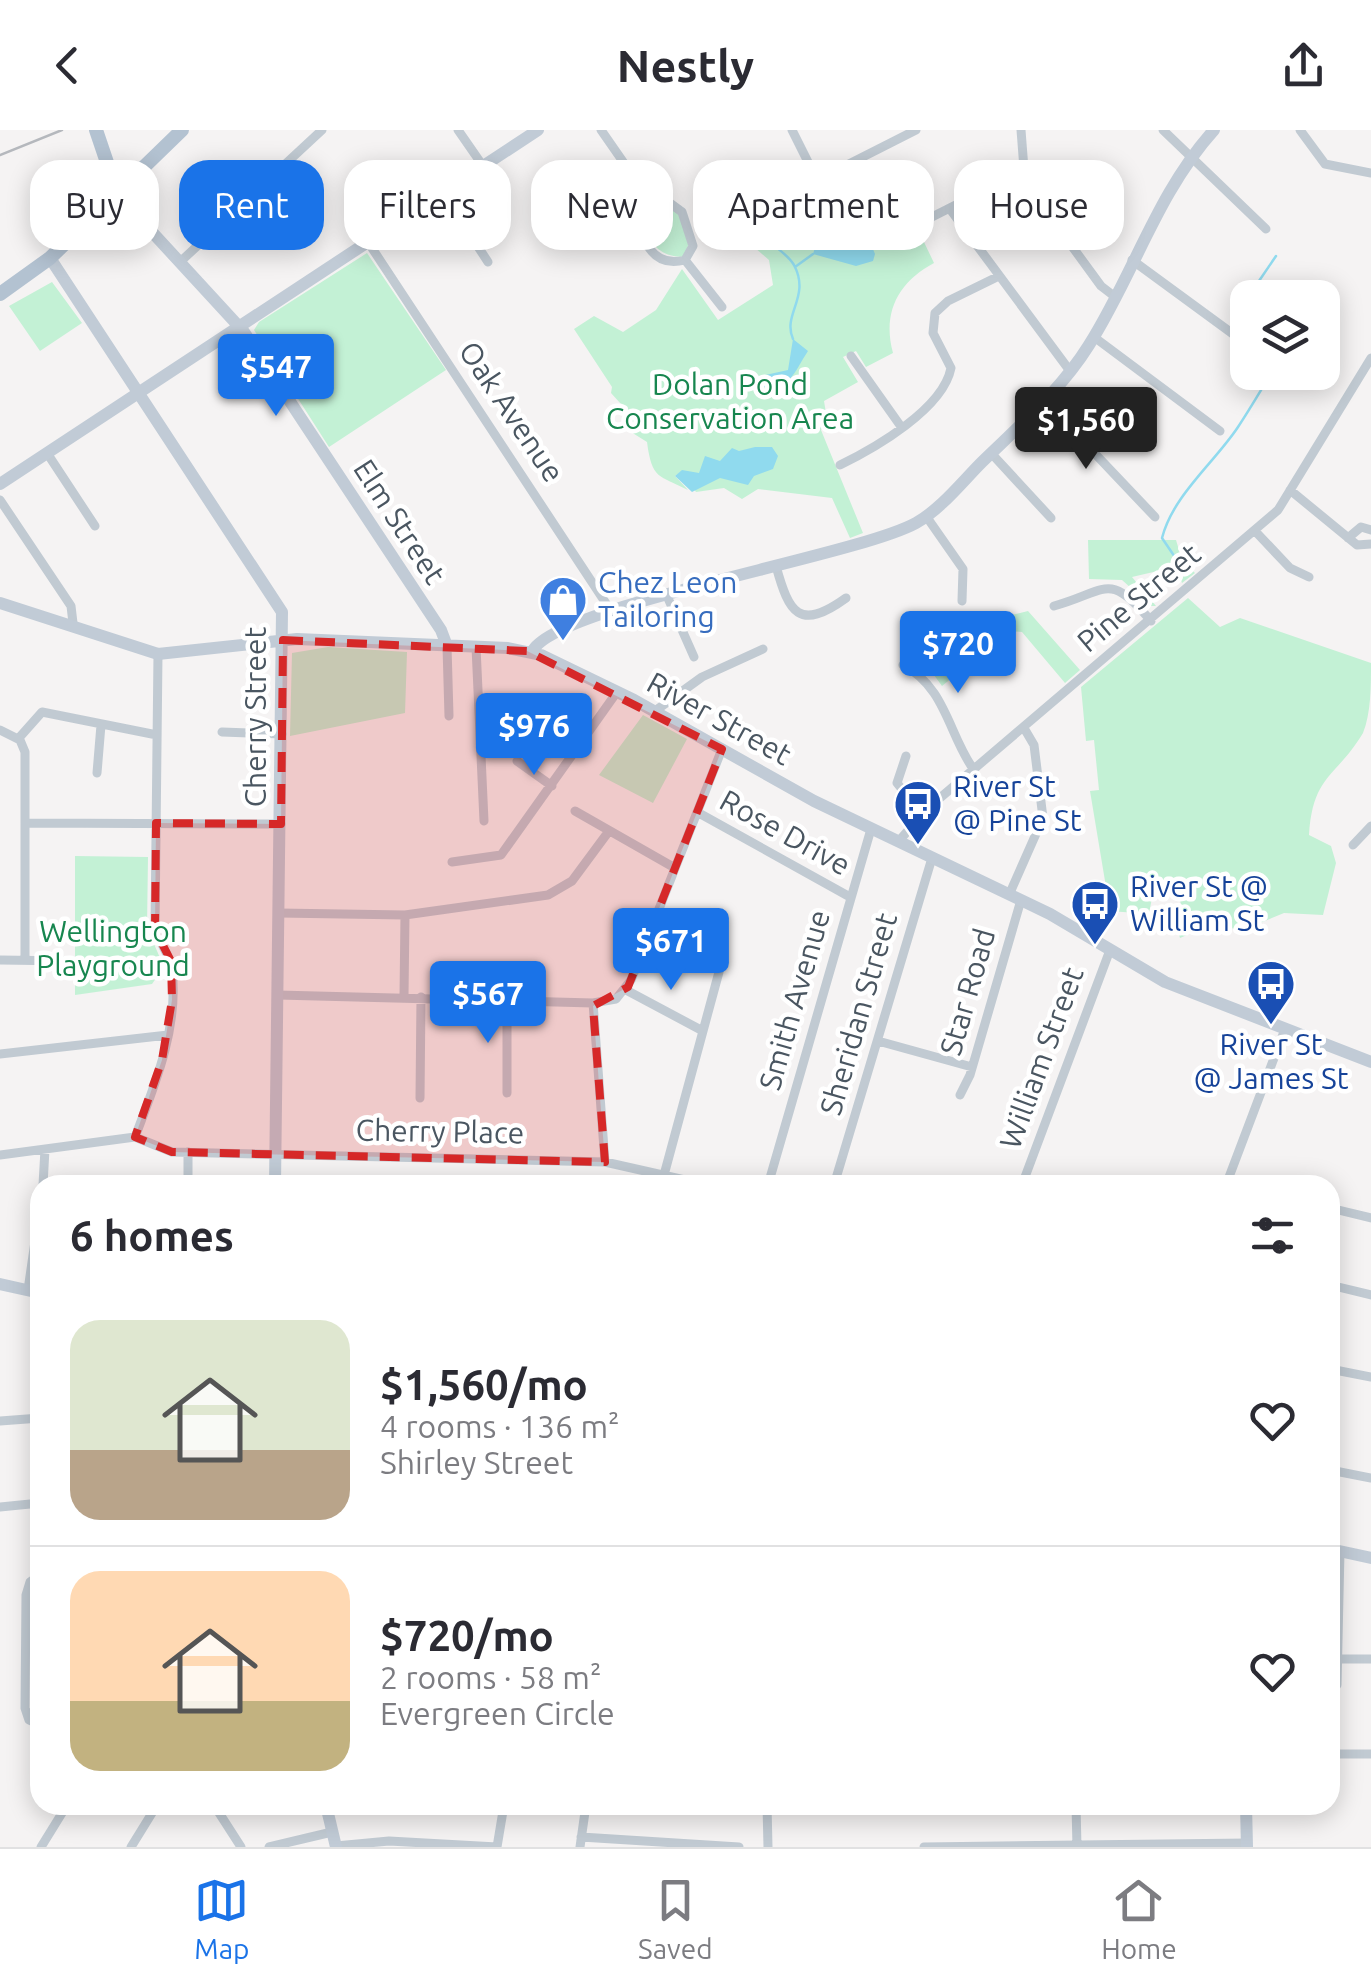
<!DOCTYPE html>
<html lang="en">
<head>
<meta charset="utf-8">
<style>
  :root { --surface:#fff; --page:#f7f7f7; --text:#2b2b33; --muted:#7c7c81; --line:#e1e1e2; --accent:#1a73e8 }
  body { margin:0; font-family:Ubuntu,sans-serif; background:var(--page); color:var(--text); height:100vh; display:flex; flex-direction:column; font-size:38px; white-space:nowrap }
  * { box-sizing:border-box; margin:0 }
  p { font-size:32px; color:var(--muted) }
  .icon { flex:none; width:55px; height:55px; fill:none; stroke:currentColor; stroke-width:2; stroke-linecap:round; stroke-linejoin:round }
  .map { position:relative; flex:1; overflow:hidden }
  .panel { position:absolute; left:30px; top:1045px; width:1310px; height:640px; display:flex; flex-direction:column; background:var(--surface); border-radius:30px; box-shadow:0 5px 25px #0003 }
  .panel>* { flex:none }
  .top-card { position:absolute; left:30px; top:30px; width:1312px; height:90px; display:flex; gap:20px }
  .tools { position:absolute; left:1230px; top:150px; display:grid; gap:20px }
  .tools a { display:grid; place-items:center; width:110px; height:110px; border-radius:20px; background:var(--surface); box-shadow:0 5px 25px #0003; font-size:50px }
  .price { position:absolute; translate:-50% -85px; padding:0 22px; border-radius:10px; background:var(--accent); color:#fff; font-size:32px; line-height:65px; filter:drop-shadow(0 2px 5px #0008) }
  .price::after { content:''; position:absolute; left:50%; top:60px; width:30px; height:22px; margin-left:-15px; background:inherit; clip-path:polygon(0 0,100% 0,50% 100%) }
  .price.selected { background:#222; color:#fff }
  ul { padding:0; list-style:none }
  li { display:flex; align-items:center; gap:30px; height:250px; padding:0 40px }
  li+li { border-top:2px solid var(--line) }
  li span { display:grid; place-items:center; flex:none; width:280px; height:200px; border-radius:30px; color:#555 }
  li>.icon { margin-inline-start:auto }
  span .icon { width:120px; height:120px; fill:#fffc; stroke-width:1 }
  li b { font-size:42px }
  h2 { display:flex; justify-content:space-between; align-items:center; height:120px; padding:0 40px; font-size:42px }
  .tag { padding:0 35px; border-radius:30px; background:var(--surface); box-shadow:0 5px 25px #0003; font-size:35px; line-height:90px }
  .tag.selected { background:var(--accent); color:#fff }
  header { display:flex; justify-content:space-between; align-items:center; height:130px; padding:0 40px; background:var(--surface); font-size:45px; font-weight:600 }
  .menu { display:flex; justify-content:space-around; align-items:center; height:140px; border-top:2px solid var(--line); background:var(--surface); font-size:28px; color:var(--muted) }
  .menu a { display:grid; justify-items:center; gap:5px }
  .menu .selected { color:var(--accent) }
  .map>svg:first-child { display:block }
  .green { fill:#c3f1d5 }
  .water { fill:#90daee }
  .lines { fill:none; stroke-linecap:round; stroke-linejoin:round }
  .stream { stroke:#90daee; stroke-width:2.5 }
  .street { stroke:#c1cad2; stroke-width:9 }
  .secondary { stroke:#c1cbd6; stroke-width:12 }
  .primary { stroke:#b3c2d1; stroke-width:14 }
  .rail { stroke:#b5b8bd; stroke-width:2.5 }
  .marked { fill:#d62828; fill-opacity:0.2; stroke:#d62828; stroke-width:8; stroke-dasharray:20 12; stroke-linejoin:round }
  .labels { text-anchor:middle; stroke-width:9; stroke-linejoin:round; paint-order:stroke }
  .park-label { font-size:30px; fill:#17864f; stroke:#fff }
  .street-label { font-size:30px; fill:#4a5661; stroke:#fff }
  .shop-label { font-size:30px; fill:#366cbe; stroke:#fff; text-anchor:start }
  .transit-label { font-size:30px; fill:#164399; stroke:#fff; text-anchor:start }
</style>
</head>
<body>
<header><svg class="icon" aria-label="back" viewBox="0 0 24 24"><path d="M15 5l-7 7 7 7"/></svg>Nestly<svg class="icon" aria-label="share" viewBox="0 0 24 24"><path d="M12 15V3M7 8l5-5 5 5M5 13v7h14v-7"/></svg></header>
<div class="map">
<svg width="1371" height="1717" viewBox="0 0 1371 1717">
  <rect width="100%" height="100%" fill="#f5f3f3"/>
  <!-- green -->
  <path class="green" d="M 911,50 L 928,81 L 913,89 L 934,133 C 898,152 882,183 893,223 L 866,237 L 856,221 L 843,227 L 858,252 L 824,271 L 827,289 L 821,300 L 863,403 L 850,408 L 832,368 L 758,359 L 742,369 L 724,358 L 696,362 L 682,341 L 675,346 L 688,360 C 659,345 652,350 647,312 L 631,302 L 630,284 L 611,263 L 612,257 L 574,199 L 594,186 L 623,202 L 656,180 L 682,139 L 718,190 L 773,155 L 769,130 L 746,110 L 751,102 L 771,96 L 787,116 L 838,93 Z
    M 635,53 L 679,84 L 689,113 L 684,127 C 642,127 641,85 635,53 Z
    M 367,123 L 446,240 L 329,317 L 254,200 L 259,192 Z
    M 52,152 L 82,193 L 40,221 L 9,176 Z
    M 1088,410 L 1176,410 L 1182,430 L 1195,443 L 1182,453 L 1180,447 L 1162,440 L 1132,447 L 1156,476 L 1151,476 L 1122,450 L 1089,449 Z
    M 1188,468 L 1220,497 L 1240,488 L 1371,533 C 1371,556 1371,583 1363,603 C 1336,648 1313,644 1309,705 L 1331,716 L 1336,733 L 1323,785 L 1284,783 L 1241,801 L 1215,793 L 1180,808 L 1176,794 L 1182,781 L 1178,759 L 1153,762 L 1149,784 L 1110,781 L 1090,661 L 1099,660 L 1094,610 L 1086,611 L 1081,557 Z
    M 1028,481 L 1080,540 L 1065,553 L 1022,502 L 1009,501 L 942,556 L 923,530 L 974,494 Z
    M 328,517 L 407,522 L 405,583 L 290,606 L 292,523 Z
    M 643,585 L 687,609 L 653,673 L 599,645 Z
    M 75,726 L 148,727 L 147,798 L 164,837 L 152,854 L 75,865 Z"/>
  <!-- water -->
  <path class="water" d="M 849,93 L 866,102 L 875,124 L 873,131 L 856,136 L 813,124 L 817,111 Z
    M 793,209 L 808,221 C 794,242 790,263 758,256 L 757,247 L 788,240 Z
    M 755,317 L 772,317 L 778,326 L 773,339 L 754,346 L 748,355 L 720,348 L 692,362 L 675,346 L 682,340 L 699,343 L 705,326 L 720,331 L 732,318 L 739,321 Z"/>
  <g class="lines">
    <!-- stream -->
    <path class="stream" d="M 767,108 C 774,118 787,123 794,135 C 811,167 782,184 793,209
      M 795,137 L 813,124
      M 1273,168 L 1259,151 L 1276,126
      M 1181,436 L 1162,408 C 1173,365 1215,332 1238,297 C 1250,279 1261,260 1272,242"/>
    <!-- street -->
    <path class="street" d="M 458,0 L 483,36
      M 601,0 L 633,46 L 682,82 L 693,116 L 685,130
      M 792,0 L 817,50
      M 1021,0 L 1025,52 L 1101,156 L 1114,166
      M 1163,0 L 1266,99
      M 1300,0 L 1325,34 L 1371,43
      M 629,43 C 637,73 636,143 685,130
      M 443,63 L 488,132
      M 768,75 L 916,0
      M 950,79 L 1070,241
      M 922,92 L 1021,42
      M 368,112 L 611,481
      M 685,130 L 722,177
      M 1132,130 L 1248,215
      M 180,132 L 322,0
      M 1094,207 L 1220,301
      M 851,226 L 902,298
      M 1045,271 L 1155,387
      M 47,323 L 95,396
      M 991,323 L 1051,388
      M 840,335 C 875,318 943,279 951,238 L 933,203 L 935,183 L 948,171 L 997,147
      M 1290,360 L 1357,415 L 1371,414
      M 0,370 L 71,476 L 73,493
      M 926,386 L 963,439 L 962,471
      M 1255,401 L 1290,438 L 1309,447
      M 1348,408 L 1361,397 L 1371,400
      M 776,436 C 789,483 799,502 846,468
      M 667,466 L 694,527
      M 1054,476 C 1108,461 1108,440 1151,491
      M 447,516 L 449,586
      M 476,517 L 484,691
      M 903,535 C 946,557 949,606 974,640
      M 655,581 L 702,547 L 763,519
      M 0,600 L 20,610 L 25,622 L 25,830
      M 222,602 L 282,604
      M 18,609 L 42,582 L 157,605
      M 906,626 L 897,653 L 922,684
      M 517,631 L 552,656
      M 97,643 L 101,595
      M 575,681 L 675,738
      M 697,682 L 850,767
      M 25,693 L 281,694
      M 898,712 L 927,679 L 1278,380 L 1371,228
      M 1353,715 L 1371,696
      M 452,732 L 501,725 L 617,562
      M 1009,765 L 1043,688 L 1034,615 L 1024,598
      M 279,783 L 405,785 L 548,765 L 572,751 L 609,701
      M 0,830 L 71,831
      M 626,860 L 701,900
      M 278,865 L 593,873 L 616,869 L 631,850 L 722,619
      M 404,866 L 405,785
      M 593,873 L 605,1032
      M 878,911 L 972,937
      M 0,924 L 168,905
      M 507,963 L 507,870
      M 960,965 L 970,945 L 1021,770
      M 420,968 L 421,867
      M 135,1007 L 172,1022 L 605,1032 L 707,1055
      M 135,1007 C 155,955 179,897 172,840 C 170,823 158,813 155,797 L 158,524
      M 0,1025 L 135,1007
      M 664,1045 L 719,842
      M 43,1055 L 45,1019
      M 188,1055 L 188,1022
      M 768,1055 L 871,699
      M 834,1055 L 932,728
      M 1022,1055 L 1110,820
      M 1226,1055 L 1285,899
      M 1330,1078 L 1371,1088
      M 1330,1155 L 1371,1165
      M 28,1160 L 40,1077
      M 1330,1239 L 1371,1247
      M 0,1291 L 40,1288
      M 1330,1340 L 1371,1348
      M 0,1377 L 40,1373
      M 40,1445 L 30,1452 L 26,1465 L 25,1578 L 29,1590 L 40,1595
      M 1340,1529 L 1371,1529
      M 1337,1555 L 1340,1421
      M 1330,1624 L 1371,1624
      M 214,1675 L 241,1717
      M 767,1675 L 768,1717
      M 1076,1675 L 1077,1717
      M 581,1707 L 739,1717
      M 336,1716 L 389,1711 L 497,1717
      M 41,1717 L 67,1675
      M 131,1717 L 157,1675
      M 269,1717 L 332,1702
      M 497,1717 L 504,1675
      M 580,1717 L 586,1675
      M 924,1717 L 1247,1713"/>
    <!-- secondary -->
    <path class="secondary" d="M 118,65 L 244,202 L 441,500 L 447,516
      M 50,128 L 282,482 L 275,1055
      M 0,354 L 538,0
      M 0,473 L 158,524 L 297,509 L 508,518 L 541,525 L 634,570 L 814,671 L 1050,784 L 1165,852 L 1371,932
      M 532,522 C 552,476 854,427 916,393 C 941,379 962,352 982,332 C 1020,295 1061,260 1089,215 C 1134,144 1157,63 1214,0
      M 0,1154 L 40,1163
      M 1330,1419 L 1371,1428
      M 326,1675 L 336,1717
      M 1246,1675 L 1247,1717"/>
    <!-- primary -->
    <path class="primary" d="M 96,0 L 118,65
      M 0,164 L 50,128 L 182,0"/>
    <!-- rail -->
    <path class="rail" d="M 0,25 L 62,0"/>
  </g>
  <!-- marked area -->
  <path class="marked" d="M 283,510 L 527,521 L 722,619 L 628,857 L 593,876 L 605,1032 L 172,1022 L 135,1007 L 162,930 L 172,870 L 171,831 L 155,800 L 156,693 L 281,694 Z"/>
  <!-- icons -->
  <defs>
    <g id="shop-pin" transform="scale(2.5)"><path d="M0 17L-7.5 6A9.5 9.5 0 1 1 7.5 6Z" fill="#3f7fe0" stroke="#fff"/><path d="M-5-2.5h2.3a2.7 3.5 0 0 1 5.4 0H5L5.5 6h-11ZM-1.5-2.5h3a1.5 2.3 0 0 0-3 0Z" fill="#fff"/></g>
    <g id="bus-pin" transform="scale(2.5)"><path d="M0 17L-7.5 6A9.5 9.5 0 1 1 7.5 6Z" fill="#1a4fb4" stroke="#fff"/><path d="M-5-6H5V4H4V6H2V4H-2V6H-4V4H-5ZM-3.5-4V0h7V-4ZM-3.5 1.2v1.5H-2V1.2ZM2 1.2v1.5H3.5V1.2Z" fill="#fff"/></g>
  </defs>
  <g fill-rule="evenodd">
    <use href="#shop-pin" x="563" y="470"/>
    <use href="#bus-pin" x="918" y="674"/>
    <use href="#bus-pin" x="1095" y="774"/>
    <use href="#bus-pin" x="1271" y="854"/>
  </g>
  <g class="labels">
    <!-- park labels -->
    <g class="park-label">
      <text x="730" y="265">Dolan Pond<tspan x="730" dy="34">Conservation Area</tspan></text>
      <text x="113" y="812">Wellington<tspan x="113" dy="34">Playground</tspan></text>
    </g>
    <!-- street labels -->
    <g class="street-label">
      <text transform="translate(511 282) rotate(56)" y="10">Oak Avenue</text>
      <text transform="translate(399 392) rotate(57)" y="10">Elm Street</text>
      <text transform="translate(1139 468) rotate(-40)" y="10">Pine Street</text>
      <text transform="translate(256 587) rotate(-90)" y="10">Cherry Street</text>
      <text transform="translate(719 589) rotate(29)" y="10">River Street</text>
      <text transform="translate(785 703) rotate(29)" y="10">Rose Drive</text>
      <text transform="translate(968 862) rotate(-74)" y="10">Star Road</text>
      <text transform="translate(795 870) rotate(-74)" y="10">Smith Avenue</text>
      <text transform="translate(859 884) rotate(-74)" y="10">Sheridan Street</text>
      <text transform="translate(1042 928) rotate(-70)" y="10">William Street</text>
      <text transform="translate(440 1002) rotate(1)" y="10">Cherry Place</text>
    </g>
    <!-- shop labels -->
    <g class="shop-label">
      <text x="598" y="463">Chez Leon<tspan x="598" dy="34">Tailoring</tspan></text>
    </g>
    <!-- transit labels -->
    <g class="transit-label">
      <text x="953" y="667">River St<tspan x="953" dy="34">@ Pine St</tspan></text>
      <text x="1130" y="767">River St @<tspan x="1130" dy="34">William St</tspan></text>
      <text x="1271" y="925" text-anchor="middle">River St<tspan x="1271" dy="34">@ James St</tspan></text>
    </g>
  </g>
</svg>
<div class="tools">
<a><svg class="icon" aria-label="layers" viewBox="0 0 24 24"><path d="M12 4l9 5-9 5-9-5zM3 14l9 5 9-5"/></svg></a>
</div>
<b class="price" style="left:276px;top:289px">$547</b>
<b class="price selected" style="left:1086px;top:342px">$1,560</b>
<b class="price" style="left:958px;top:566px">$720</b>
<b class="price" style="left:534px;top:648px">$976</b>
<b class="price" style="left:671px;top:863px">$671</b>
<b class="price" style="left:488px;top:916px">$567</b>
<div class="top-card">
<a class="tag">Buy</a>
<a class="tag selected">Rent</a>
<a class="tag">Filters</a>
<a class="tag">New</a>
<a class="tag">Apartment</a>
<a class="tag">House</a>
</div>
<section class="panel">
<h2>6 homes<svg class="icon" aria-label="filters" viewBox="0 0 24 24"><path d="M4 7h16M4 17h16"/><circle cx="9" cy="7" r="2"/><circle cx="15" cy="17" r="2"/></svg></h2>
<ul>
<li><span style="background:linear-gradient(#dfe7d0 65%,#b9a48a 0)"><svg class="icon" aria-label="home" viewBox="0 0 24 24"><path d="M3 11l9-7 9 7M6 9v11h12V9"/></svg></span><div><b>$1,560/mo</b><p>4 rooms · 136 m²</p><p>Shirley Street</p></div><svg class="icon" aria-label="heart" viewBox="0 0 24 24"><path d="M12 20l-8-8c-3-5 5-10 8-4 3-6 11-1 8 4z"/></svg></li>
<li><span style="background:linear-gradient(#ffd9b3 65%,#c2b280 0)"><svg class="icon" aria-label="home" viewBox="0 0 24 24"><path d="M3 11l9-7 9 7M6 9v11h12V9"/></svg></span><div><b>$720/mo</b><p>2 rooms · 58 m²</p><p>Evergreen Circle</p></div><svg class="icon" aria-label="heart" viewBox="0 0 24 24"><path d="M12 20l-8-8c-3-5 5-10 8-4 3-6 11-1 8 4z"/></svg></li>
</ul>
</section>
</div>
<nav class="menu">
<a class="selected"><svg class="icon" aria-label="map" viewBox="0 0 24 24"><path d="M3 6l6-2 6 2 6-2v14l-6 2-6-2-6 2zM9 4v14M15 6v14"/></svg>Map</a>
<a><svg class="icon" aria-label="saved" viewBox="0 0 24 24"><path d="M7 4h10v16l-5-4-5 4z"/></svg>Saved</a>
<a><svg class="icon" aria-label="home" viewBox="0 0 24 24"><path d="M3 11l9-7 9 7M6 9v11h12V9"/></svg>Home</a>
</nav>
</body>
</html>
